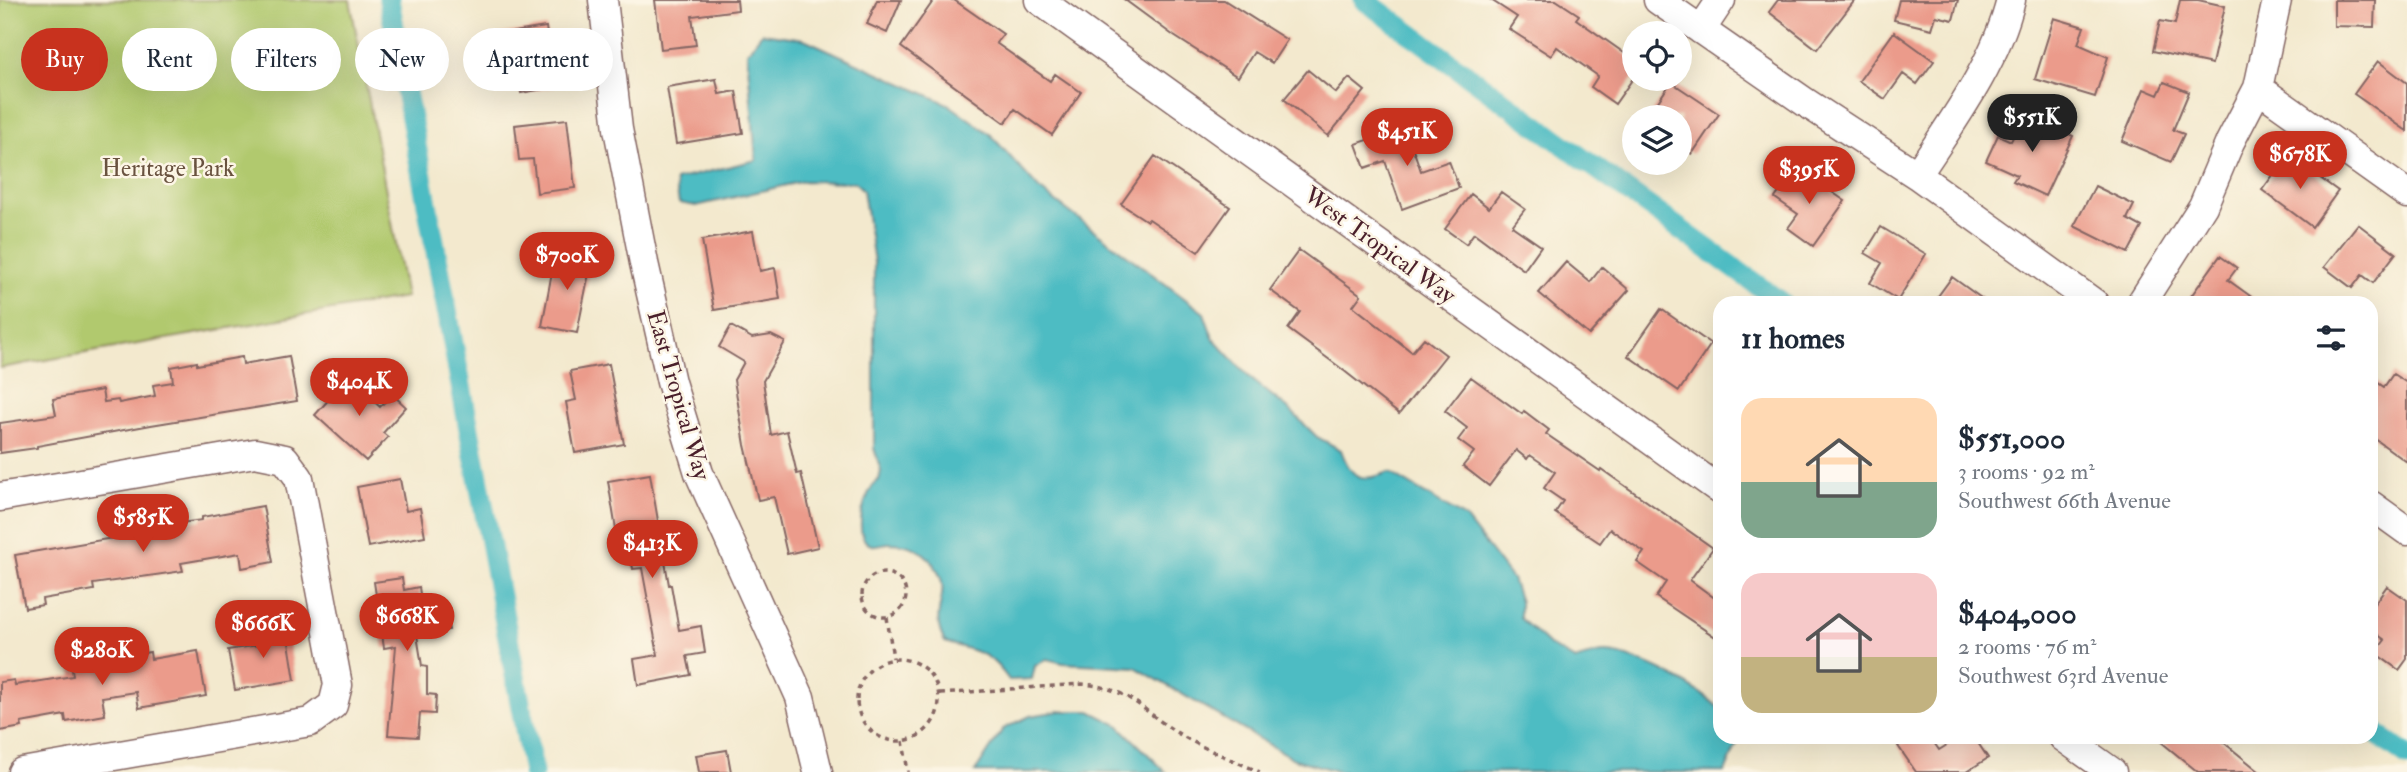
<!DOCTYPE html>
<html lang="en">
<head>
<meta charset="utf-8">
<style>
  :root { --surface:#fff; --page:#f2f2f3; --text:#1f2937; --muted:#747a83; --accent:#c8321e }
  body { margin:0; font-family:"IM FELL Double Pica",serif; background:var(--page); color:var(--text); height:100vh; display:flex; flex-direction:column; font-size:26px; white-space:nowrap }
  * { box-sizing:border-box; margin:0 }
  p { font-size:23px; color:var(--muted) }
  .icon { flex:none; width:38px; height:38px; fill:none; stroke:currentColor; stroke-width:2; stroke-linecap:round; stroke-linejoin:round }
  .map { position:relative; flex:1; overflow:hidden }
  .drawer { position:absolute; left:1713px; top:296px; width:665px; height:448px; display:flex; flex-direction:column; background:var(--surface); border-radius:21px; box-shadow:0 7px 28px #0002 }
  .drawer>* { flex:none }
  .guide { position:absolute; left:21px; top:28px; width:665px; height:63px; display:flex; gap:14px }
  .tools { position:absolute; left:1622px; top:21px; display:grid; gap:14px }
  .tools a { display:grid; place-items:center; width:70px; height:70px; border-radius:50%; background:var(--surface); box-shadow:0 7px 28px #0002; font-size:35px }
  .price { position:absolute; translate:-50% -60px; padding:0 16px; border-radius:24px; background:var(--accent); color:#fff; font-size:23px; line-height:46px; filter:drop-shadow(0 2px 4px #0008) }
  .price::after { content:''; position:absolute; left:50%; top:42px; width:21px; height:16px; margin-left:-10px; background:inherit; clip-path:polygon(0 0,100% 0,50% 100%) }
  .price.on { background:#222; color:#fff }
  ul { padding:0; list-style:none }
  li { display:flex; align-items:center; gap:21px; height:175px; padding:0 28px }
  li span { display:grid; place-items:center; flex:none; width:196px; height:140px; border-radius:21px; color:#555 }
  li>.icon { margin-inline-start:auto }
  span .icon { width:84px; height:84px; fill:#fffc; stroke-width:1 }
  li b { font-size:30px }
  h2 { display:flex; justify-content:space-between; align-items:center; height:84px; padding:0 28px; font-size:30px }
  .pill { padding:0 24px; border-radius:32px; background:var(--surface); box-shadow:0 7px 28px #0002; font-size:24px; line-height:63px }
  .pill.on { background:var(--accent); color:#fff }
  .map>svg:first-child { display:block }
  .green { fill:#b1c96e; stroke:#7e744c; stroke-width:2 }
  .water { fill:#4dbcc3; stroke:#4c6e77; stroke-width:2 }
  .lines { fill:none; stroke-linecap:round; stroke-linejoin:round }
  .canal { stroke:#4dbcc3; stroke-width:21 }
  .building { fill:#eb9b8b }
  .minor-casing { stroke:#856664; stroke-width:31 }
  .path { stroke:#856664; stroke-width:3.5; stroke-dasharray:5 5; stroke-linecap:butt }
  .minor { stroke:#fff; stroke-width:28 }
  .labels { text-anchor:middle; stroke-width:5; stroke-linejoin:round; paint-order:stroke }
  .park-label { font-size:24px; fill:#69523f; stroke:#fcf5e5 }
  .street-label { font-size:24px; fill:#4a1f2b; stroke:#fcf5e5 }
</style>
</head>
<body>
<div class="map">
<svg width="2407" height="772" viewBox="0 0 2407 772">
  <rect width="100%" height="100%" fill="#fcf5e5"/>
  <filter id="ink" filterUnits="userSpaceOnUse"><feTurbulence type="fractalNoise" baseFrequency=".0143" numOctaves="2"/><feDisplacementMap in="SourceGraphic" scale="14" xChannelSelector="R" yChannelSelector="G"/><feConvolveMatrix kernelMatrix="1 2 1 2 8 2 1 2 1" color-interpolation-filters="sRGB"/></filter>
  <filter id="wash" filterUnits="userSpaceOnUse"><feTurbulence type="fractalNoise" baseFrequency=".00686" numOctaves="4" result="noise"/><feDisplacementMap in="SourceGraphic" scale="28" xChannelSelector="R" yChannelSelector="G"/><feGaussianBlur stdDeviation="1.57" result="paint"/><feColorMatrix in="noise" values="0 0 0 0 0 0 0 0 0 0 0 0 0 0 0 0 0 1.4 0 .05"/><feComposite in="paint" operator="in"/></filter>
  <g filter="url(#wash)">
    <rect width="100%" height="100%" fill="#f3e9ce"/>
    <!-- green -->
    <path class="green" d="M 0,0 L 350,0 L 406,297 L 0,368 Z"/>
    <!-- water -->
    <path class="water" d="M 762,33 L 804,39 L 948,104 L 990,134 L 1039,189 L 1204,313 L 1213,338 L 1250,378 L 1291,411 L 1317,437 L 1341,450 C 1351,478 1360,484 1389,472 L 1465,518 L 1512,579 L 1520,602 L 1520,618 L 1550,646 L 1575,660 C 1585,657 1597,652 1607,653 C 1641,656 1696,686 1720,709 L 1720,737 L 1735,737 L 1737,744 L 1725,772 L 1340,772 L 1294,759 L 1135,667 L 1063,663 L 1047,659 L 1035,666 L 1032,679 L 1009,680 C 987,649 979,653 945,642 C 927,611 953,597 937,570 C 927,551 910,543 889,543 C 884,543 877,546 872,545 C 850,540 865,487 879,480 L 881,471 L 874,448 L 874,262 L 863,190 L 855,182 L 804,181 L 696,206 L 679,203 L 675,180 L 756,160 L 747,52 Z
      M 1060,711 L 1090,711 L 1118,725 L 1166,772 L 975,772 L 1003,729 L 1030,716 Z"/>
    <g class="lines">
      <!-- canal -->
      <path class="canal" d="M 389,0 L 533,772
        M 1364,0 L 1782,303
        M 2371,730 L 2407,756"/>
    </g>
    <g id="blocks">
      <!-- building -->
      <path class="building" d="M 655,0 L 737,0 L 738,10 L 692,16 L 696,45 L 661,49 Z
        M 877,0 L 901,0 L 887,33 L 867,24 Z
        M 934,0 L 954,0 L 1003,34 L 996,43 L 1050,81 L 1055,74 L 1081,92 L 1052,135 L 1015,109 L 1005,123 L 901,47 Z
        M 1125,0 L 1224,0 L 1287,40 L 1272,63 L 1254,52 L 1238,77 L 1174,36 Z
        M 1491,0 L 1556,0 L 1579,15 L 1576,19 L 1634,60 L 1634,77 L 1615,104 L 1591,87 L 1598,76 L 1557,47 L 1551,56 L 1509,29 L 1517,17 Z
        M 1778,0 L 1855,0 L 1817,49 L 1769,12 Z
        M 1899,0 L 1958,0 L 1953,20 L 1936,16 L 1932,29 L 1894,20 Z
        M 2180,0 L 2198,0 L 2225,6 L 2212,64 L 2153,51 L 2160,21 L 2175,24 Z
        M 2334,0 L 2375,0 L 2374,27 L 2334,26 Z
        M 2054,18 L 2084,27 L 2078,44 L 2108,57 L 2095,97 L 2035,79 Z
        M 546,27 L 555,87 L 521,93 L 518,77 L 495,81 L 488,36 Z
        M 1894,32 L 1934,61 L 1917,84 L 1903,74 L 1885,99 L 1859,81 Z
        M 2378,61 L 2407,83 L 2407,131 L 2354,94 Z
        M 1308,70 L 1336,93 L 1349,78 L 1365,91 L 1328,136 L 1284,99 Z
        M 716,79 L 719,94 L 736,91 L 743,133 L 676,144 L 667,87 Z
        M 1671,82 L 1719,114 L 1692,154 L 1680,146 L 1680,117 L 1648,117 Z
        M 2164,82 L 2189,92 L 2173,130 L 2184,134 L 2171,162 L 2122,141 L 2144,89 L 2158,95 Z
        M 2025,114 L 2073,136 L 2045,196 L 2013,181 L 2017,175 L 1986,161 L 1998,135 L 2011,141 Z
        M 567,119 L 575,188 L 537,193 L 533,159 L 519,160 L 515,125 Z
        M 1405,127 L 1421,171 L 1449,161 L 1459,188 L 1402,209 L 1385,161 L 1365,168 L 1356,144 Z
        M 2288,155 L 2338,191 L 2312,227 L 2262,190 Z
        M 1155,156 L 1230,207 L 1198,252 L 1149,219 L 1147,221 L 1121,204 Z
        M 1797,168 L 1845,201 L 1813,246 L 1788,228 L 1798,214 L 1775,198 Z
        M 2095,186 L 2134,205 L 2127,219 L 2142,227 L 2128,253 L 2074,226 Z
        M 1501,192 L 1525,209 L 1512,226 L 1541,246 L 1524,270 L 1474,233 L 1466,244 L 1445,229 L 1471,194 L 1489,208 Z
        M 2358,224 L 2396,253 L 2373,283 L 2362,275 L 2352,288 L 2324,267 Z
        M 1881,227 L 1926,254 L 1898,300 L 1870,283 L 1882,263 L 1865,253 Z
        M 753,231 L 760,271 L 775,268 L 780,299 L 714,310 L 702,240 Z
        M 1299,250 L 1361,295 L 1353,306 L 1412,352 L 1424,338 L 1446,355 L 1399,414 L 1338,366 L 1288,329 L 1300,312 L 1270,290 Z
        M 556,251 L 592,258 L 577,333 L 542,326 Z
        M 2220,256 L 2237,268 L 2228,280 L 2260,303 L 2186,303 Z
        M 1566,262 L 1590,282 L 1602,267 L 1629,290 L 1589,335 L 1539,293 Z
        M 1952,277 L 1988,303 L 1933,303 Z
        M 1661,309 L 1711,344 L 1679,391 L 1628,356 Z
        M 731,326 L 752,338 L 771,335 L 785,342 L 763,381 L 771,435 L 787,431 L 797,474 L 801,473 L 818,547 L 787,554 L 774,497 L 758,500 L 745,445 L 734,380 L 744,362 L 719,347 Z
        M 289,356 L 297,401 L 151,425 L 37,446 L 37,448 L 0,453 L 0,423 L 56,415 L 53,399 L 102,390 L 104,402 L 118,400 L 119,403 L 155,396 L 153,385 L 173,382 L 171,367 L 197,362 L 197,365 L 242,357 L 243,364 Z
        M 609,364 L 624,444 L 575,453 L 566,402 L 576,400 L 570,371 Z
        M 2393,374 L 2407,383 L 2407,462 L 2371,436 L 2371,378 L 2384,387 Z
        M 1471,377 L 1522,414 L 1524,411 L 1549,430 L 1546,434 L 1600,471 L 1601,469 L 1713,548 L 1690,580 L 1720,602 L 1720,640 L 1656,597 L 1666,582 L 1637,562 L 1644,552 L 1610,529 L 1600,543 L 1555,513 L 1563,501 L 1544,488 L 1555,472 L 1530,455 L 1527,459 L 1516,450 L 1489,486 L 1463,466 L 1474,452 L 1458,440 L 1467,428 L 1445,411 Z
        M 348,378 L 380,407 L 392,394 L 406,407 L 383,433 L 388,437 L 366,461 L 315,415 Z
        M 650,474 L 669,585 L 671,585 L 679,630 L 701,626 L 705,653 L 687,656 L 691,675 L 638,685 L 634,659 L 658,655 L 642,568 L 633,569 L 631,558 L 621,560 L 608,481 Z
        M 400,479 L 406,511 L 420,508 L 425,536 L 368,547 L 357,487 Z
        M 263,506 L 273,562 L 242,568 L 240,553 L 181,563 L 183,571 L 93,584 L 94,590 L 42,599 L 43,605 L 25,608 L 15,555 L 113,538 L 112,533 L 202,520 L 202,517 Z
        M 402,578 L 404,590 L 419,587 L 423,615 L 446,611 L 449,630 L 417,635 L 422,666 L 427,667 L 427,694 L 436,695 L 435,714 L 420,713 L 418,737 L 388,735 L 396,646 L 384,648 L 374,582 Z
        M 2387,586 L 2407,600 L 2407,659 L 2399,670 L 2375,653 L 2385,640 L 2371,630 L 2371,608 Z
        M 286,624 L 295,680 L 235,690 L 228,650 L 258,645 L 255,629 Z
        M 104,651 L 105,660 L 150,652 L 151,659 L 198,651 L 206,696 L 139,708 L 136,692 L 102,697 L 105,715 L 66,722 L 65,715 L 21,723 L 22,727 L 0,731 L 0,682 L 14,680 L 15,685 L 73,676 L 70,656 Z
        M 1912,737 L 1930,737 L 1939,750 L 1960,737 L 1974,737 L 1988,758 L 1966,772 L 1916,772 L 1898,746 Z
        M 2155,737 L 2217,737 L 2260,772 L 2198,772 Z
        M 727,750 L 731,772 L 699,772 L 696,755 Z"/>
    </g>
  </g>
  <g filter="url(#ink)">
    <use href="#blocks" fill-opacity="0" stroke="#856664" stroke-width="2"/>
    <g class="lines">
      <!-- minor casing -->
      <g class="minor-casing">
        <path id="minor" d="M 603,0 L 618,129 L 644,263 L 671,382 L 699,473 L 800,697 L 818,772
          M 1039,0 L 1720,490
          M 1658,0 L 1805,102 L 1917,175 L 2094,303
          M 1701,30 L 1721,0
          M 2258,88 L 2407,194
          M 1917,175 C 1952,122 1996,63 2011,0
          M 2141,303 L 2203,206 L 2230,142 L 2258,88 L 2277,0
          M 0,497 L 255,453 L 285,459 L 299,478 L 338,685 L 333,705 L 310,722 L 22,772
          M 2371,505 L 2407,531
          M 2063,737 L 2112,772"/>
      </g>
      <!-- path -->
      <path class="path" d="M862 595a22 22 0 1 1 44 0a22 22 0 1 1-44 0Z
        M 887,617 L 893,658
        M857 700a41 41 0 1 1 82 0a41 41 0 1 1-82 0Z
        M 940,694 L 1082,684 C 1132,688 1142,712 1181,735 C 1206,750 1233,760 1260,772
        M 903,741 L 908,772"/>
      <!-- minor -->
      <use href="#minor" class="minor"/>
    </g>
  </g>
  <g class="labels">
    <!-- park labels -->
    <g class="park-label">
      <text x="168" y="176">Heritage Park</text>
    </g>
    <!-- street labels -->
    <g class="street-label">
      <text transform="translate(1380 245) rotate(36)" y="8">West Tropical Way</text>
      <text transform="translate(679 395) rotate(74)" y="8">East Tropical Way</text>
    </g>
  </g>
</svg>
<div class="tools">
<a><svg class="icon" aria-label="locate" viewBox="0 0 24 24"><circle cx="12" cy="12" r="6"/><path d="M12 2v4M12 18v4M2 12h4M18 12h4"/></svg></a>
<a><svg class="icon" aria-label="layers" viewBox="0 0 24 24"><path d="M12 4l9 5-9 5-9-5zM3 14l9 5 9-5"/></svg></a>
</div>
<b class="price on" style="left:2032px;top:154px">$551K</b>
<b class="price" style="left:1407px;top:168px">$451K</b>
<b class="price" style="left:2300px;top:191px">$678K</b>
<b class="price" style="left:1809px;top:206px">$395K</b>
<b class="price" style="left:567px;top:292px">$700K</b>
<b class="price" style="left:359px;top:418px">$404K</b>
<b class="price" style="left:143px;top:554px">$585K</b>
<b class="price" style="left:652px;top:580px">$413K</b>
<b class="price" style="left:407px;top:653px">$668K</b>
<b class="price" style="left:263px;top:660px">$666K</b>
<b class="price" style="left:102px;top:687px">$280K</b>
<div class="guide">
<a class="pill on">Buy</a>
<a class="pill">Rent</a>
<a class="pill">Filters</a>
<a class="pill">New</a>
<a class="pill">Apartment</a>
</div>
<section class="drawer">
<h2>11 homes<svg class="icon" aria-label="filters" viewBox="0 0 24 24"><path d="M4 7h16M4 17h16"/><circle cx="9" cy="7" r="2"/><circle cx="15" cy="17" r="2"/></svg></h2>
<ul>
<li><span style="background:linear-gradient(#ffd9b3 60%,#7fa58c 0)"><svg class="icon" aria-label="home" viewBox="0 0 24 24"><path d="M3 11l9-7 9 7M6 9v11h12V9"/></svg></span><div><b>$551,000</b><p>3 rooms · 92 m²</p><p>Southwest 66th Avenue</p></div></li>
<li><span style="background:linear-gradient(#f6c9c9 60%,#c2b280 0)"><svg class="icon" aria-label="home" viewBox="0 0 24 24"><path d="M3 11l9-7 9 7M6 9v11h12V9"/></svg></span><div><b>$404,000</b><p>2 rooms · 76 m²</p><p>Southwest 63rd Avenue</p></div></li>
</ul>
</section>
</div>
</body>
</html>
